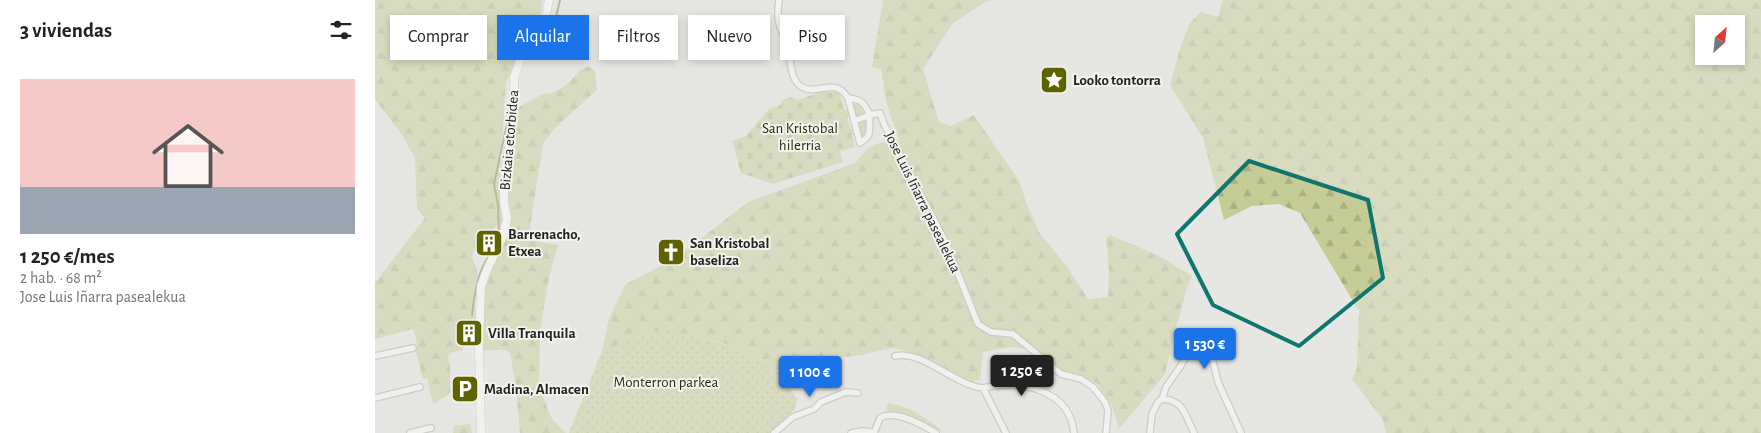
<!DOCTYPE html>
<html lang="es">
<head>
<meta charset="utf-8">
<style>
  :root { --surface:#fff; --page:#f6f6f6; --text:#222; --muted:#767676; --accent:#1a73e8 }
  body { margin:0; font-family:"Alegreya Sans",sans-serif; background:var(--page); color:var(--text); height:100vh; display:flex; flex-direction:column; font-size:19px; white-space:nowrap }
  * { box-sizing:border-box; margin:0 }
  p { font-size:16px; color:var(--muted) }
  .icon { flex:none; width:28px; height:28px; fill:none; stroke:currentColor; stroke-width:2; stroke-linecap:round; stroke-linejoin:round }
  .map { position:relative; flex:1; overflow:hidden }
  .details { display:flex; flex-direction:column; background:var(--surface); width:375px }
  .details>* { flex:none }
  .banner { position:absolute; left:15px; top:15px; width:475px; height:45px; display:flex; gap:10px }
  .needle { width:32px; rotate:27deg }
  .buttons { position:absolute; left:1320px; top:15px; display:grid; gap:10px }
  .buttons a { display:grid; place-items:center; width:50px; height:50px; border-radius:0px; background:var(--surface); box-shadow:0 2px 8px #0003; font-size:25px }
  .price { position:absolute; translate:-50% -42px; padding:0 11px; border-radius:5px; background:var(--accent); color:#fff; font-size:16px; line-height:32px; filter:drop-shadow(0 1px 2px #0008) }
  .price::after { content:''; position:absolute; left:50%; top:30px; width:15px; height:11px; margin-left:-8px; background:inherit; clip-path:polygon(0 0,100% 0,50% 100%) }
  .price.on { background:#222; color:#fff }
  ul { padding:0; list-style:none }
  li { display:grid; align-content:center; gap:10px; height:265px; padding:0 20px }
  li span { display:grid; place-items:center; height:155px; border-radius:0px; color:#555 }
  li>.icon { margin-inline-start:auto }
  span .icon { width:90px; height:90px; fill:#fffc; stroke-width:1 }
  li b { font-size:21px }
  h2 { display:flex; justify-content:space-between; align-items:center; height:60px; padding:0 20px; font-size:21px }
  .tag { padding:0 18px; border-radius:0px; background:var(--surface); box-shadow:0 2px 8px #0003; font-size:18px; line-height:45px }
  .tag.on { background:var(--accent); color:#fff }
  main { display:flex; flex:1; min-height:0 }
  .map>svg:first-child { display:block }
  .grass { fill:url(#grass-dots) }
  .forest { fill:url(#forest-firs); fill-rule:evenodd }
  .cemetery { fill:url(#cemetery-stones) }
  .garden { fill:#c6cc95 }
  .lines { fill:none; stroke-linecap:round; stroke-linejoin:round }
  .stream { stroke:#7f8451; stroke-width:2 }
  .street-casing { stroke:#acada8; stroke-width:8 }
  .secondary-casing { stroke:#acada8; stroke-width:9 }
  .street { stroke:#fff; stroke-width:5.5 }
  .secondary { stroke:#fff; stroke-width:8 }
  .marked { fill:none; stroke:#0f766e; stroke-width:4; stroke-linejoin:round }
  .labels { text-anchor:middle; stroke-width:4; stroke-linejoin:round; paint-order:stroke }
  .poi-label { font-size:15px; font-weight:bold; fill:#222220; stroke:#f4f4ef; text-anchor:start }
  .park-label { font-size:15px; fill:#292b0b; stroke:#f4f4ef }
  .street-label { font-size:15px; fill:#222220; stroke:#f4f4ef }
</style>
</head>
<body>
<main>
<section class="details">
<h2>3 viviendas<svg class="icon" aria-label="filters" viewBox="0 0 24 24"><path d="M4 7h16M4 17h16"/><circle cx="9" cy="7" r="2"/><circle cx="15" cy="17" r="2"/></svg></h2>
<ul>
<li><span style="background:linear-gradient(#f6c9c9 70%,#9aa5b1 0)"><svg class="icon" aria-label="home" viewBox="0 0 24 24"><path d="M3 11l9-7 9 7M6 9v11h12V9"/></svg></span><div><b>1 250 €/mes</b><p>2 hab. · 68 m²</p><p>Jose Luis Iñarra pasealekua</p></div></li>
</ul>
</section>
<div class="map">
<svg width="1386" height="433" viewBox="0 0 1386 433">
  <defs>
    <pattern id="grass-dots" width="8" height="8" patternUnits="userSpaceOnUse" patternTransform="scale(1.25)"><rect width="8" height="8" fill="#c6cc95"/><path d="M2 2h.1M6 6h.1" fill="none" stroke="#aaaf80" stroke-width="1.8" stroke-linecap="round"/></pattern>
    <pattern id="forest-firs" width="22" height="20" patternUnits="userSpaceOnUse" patternTransform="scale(1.25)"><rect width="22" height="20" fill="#c6cc95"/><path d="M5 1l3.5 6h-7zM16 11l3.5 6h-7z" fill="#aaaf80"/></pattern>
    <pattern id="cemetery-stones" width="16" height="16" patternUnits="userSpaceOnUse" patternTransform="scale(1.25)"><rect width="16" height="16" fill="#c6cc95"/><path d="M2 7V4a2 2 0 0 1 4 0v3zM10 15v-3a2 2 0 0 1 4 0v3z" fill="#aaaf80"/></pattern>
  </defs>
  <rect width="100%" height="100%" fill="#e6e7e2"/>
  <!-- grass -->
  <path class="grass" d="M 288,328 L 352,345 L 405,373 L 422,399 L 420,409 L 398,433 L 194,433 L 227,351 Z"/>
  <!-- forest -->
  <path class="forest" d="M 0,0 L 167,0 L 165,18 L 153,37 L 131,83 L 124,189 L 128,224 L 107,233 L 97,256 L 103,274 L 99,290 L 100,320 L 89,322 L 88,351 L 77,352 L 73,357 L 75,366 L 75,393 L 58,404 L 52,378 L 48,379 L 41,352 C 44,344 40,336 38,329 L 0,339 L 0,283 L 50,218 L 42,209 L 40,158 L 27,135 L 0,99 Z
    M 508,0 L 621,0 L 612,1 L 578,23 L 548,69 L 564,122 L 576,126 L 599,115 L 644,181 L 652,205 L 664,232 L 693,268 L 713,299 L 733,297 L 734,270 L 731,239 L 735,235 L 782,255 L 817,276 L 813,285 L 799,335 L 790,374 L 744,429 L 737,405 L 721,383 L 711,378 L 688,372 L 662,350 L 636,347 L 608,352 L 605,380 L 599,381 L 599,383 L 595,383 L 585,376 L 531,351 L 517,348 L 486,355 L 446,360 L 400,371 L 351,344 L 288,329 L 227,351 L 234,318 L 251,284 L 301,258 L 373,202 L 480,163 C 495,144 500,142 524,140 L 511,101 L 506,69 L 497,67 Z
    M 848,0 L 1386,0 L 1386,433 L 1011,433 L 1008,420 L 977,379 L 982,368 L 984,311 L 925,213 L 904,204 L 877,206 L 849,220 L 828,138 L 795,85 L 807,42 L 815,23 L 826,12 L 843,17 ZM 1329,24 L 1361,24 L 1361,56 L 1329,56 Z
    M 214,66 L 220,71 L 222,90 L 181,127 L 168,143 L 153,240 L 183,245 L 173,283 L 165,331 L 164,388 L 177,419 L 191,433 L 145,433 L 141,387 L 135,353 L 131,350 L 107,350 L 108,298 L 111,279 L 131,229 L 134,202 L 131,185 L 142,108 L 168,94 L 178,93 L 193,84 L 204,71 Z
    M 95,424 L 97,433 L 78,433 L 79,426 Z"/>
  <!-- cemetery -->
  <path class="cemetery" d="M 446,92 L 464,92 L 470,110 L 473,110 L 474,114 L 472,120 L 476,129 L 479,129 L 480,134 L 477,135 L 480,147 L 465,151 L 468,162 L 398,184 L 366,173 L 357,141 L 371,136 L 395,108 L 406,105 L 406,102 L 409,99 L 417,97 L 422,100 Z"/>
  <!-- garden -->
  <path class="garden" d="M 477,103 L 485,105 L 489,115 L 481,117 Z
    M 491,120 L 492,131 L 487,137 L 483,123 Z
    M 513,403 C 536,406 552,419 570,433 L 539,417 L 511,411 Z"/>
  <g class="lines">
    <!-- stream -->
    <path class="stream" d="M 177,34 L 185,0
      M 120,244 L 124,234 L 123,204 L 119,184 L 133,119
      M 97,315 C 100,292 102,269 118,251"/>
    <!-- street casing -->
    <g class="street-casing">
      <path id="street" d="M 404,0 C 403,7 402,16 404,23 C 406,31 410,37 412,45 C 416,57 414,80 427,87 C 444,96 459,76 473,98
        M 479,121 L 495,115 C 493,130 499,134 485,143 L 473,98 C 488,100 488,102 495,115 L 505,113 L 509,124 L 570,241 L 603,324 L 616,332 L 638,334 L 686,374 L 706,379 L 718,387 L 730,402 L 733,410 L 731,433
        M 0,356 L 38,348
        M 520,356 C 548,350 579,385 608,388
        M 0,398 L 45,387
        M 787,399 C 809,400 810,415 819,433
        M 35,433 L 56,428
        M 399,433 L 418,417 L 439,409 L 446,402 L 471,392 L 483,393
        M 476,433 L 487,431 L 499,432
        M 499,433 L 505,418 C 519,409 548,425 561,433
        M 631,433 L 608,388 C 644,379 695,389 699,433
        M 775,433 L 777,414 L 783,402 L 787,399 L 791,387 L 805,367 L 814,351 L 817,347 L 824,345 L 829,346 L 836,354 L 843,382 L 866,433"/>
    </g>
    <!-- secondary casing -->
    <g class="secondary-casing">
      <path id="secondary" d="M 106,433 L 104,348 L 106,286 L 112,270 L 128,236 L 132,219 L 129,202 L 129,183 L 139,110 L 139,77 L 145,61 L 169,24 L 174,0"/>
    </g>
    <!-- street -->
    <use href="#street" class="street"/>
    <!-- secondary -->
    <use href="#secondary" class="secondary"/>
  </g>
  <!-- marked area -->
  <path d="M0 0H1386V433H0ZM 874,161 L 993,200 L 1008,278 L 924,346 L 838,305 L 802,234 Z" fill="#e6e7e2" fill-opacity=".55" fill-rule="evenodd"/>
  <path class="marked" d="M 874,161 L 993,200 L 1008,278 L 924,346 L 838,305 L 802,234 Z"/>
  <!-- icons -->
  <defs>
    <g id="sight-square" transform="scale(1.4375)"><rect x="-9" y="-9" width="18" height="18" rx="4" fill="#5e6300" stroke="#f4f4ef"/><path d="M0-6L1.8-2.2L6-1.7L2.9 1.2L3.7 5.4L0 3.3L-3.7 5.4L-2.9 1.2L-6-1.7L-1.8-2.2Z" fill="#fff"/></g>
    <g id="building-square" transform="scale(1.4375)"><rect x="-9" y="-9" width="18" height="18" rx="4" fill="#5e6300" stroke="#f4f4ef"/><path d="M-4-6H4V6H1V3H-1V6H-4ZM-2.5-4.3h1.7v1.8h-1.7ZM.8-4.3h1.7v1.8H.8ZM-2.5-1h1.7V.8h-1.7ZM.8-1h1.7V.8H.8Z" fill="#fff"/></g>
    <g id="church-square" transform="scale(1.4375)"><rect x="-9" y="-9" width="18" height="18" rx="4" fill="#5e6300" stroke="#f4f4ef"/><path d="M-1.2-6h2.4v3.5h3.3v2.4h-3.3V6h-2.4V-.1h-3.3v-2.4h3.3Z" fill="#fff"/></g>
    <g id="parking-square" transform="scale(1.4375)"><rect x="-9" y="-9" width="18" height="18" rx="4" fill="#5e6300" stroke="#f4f4ef"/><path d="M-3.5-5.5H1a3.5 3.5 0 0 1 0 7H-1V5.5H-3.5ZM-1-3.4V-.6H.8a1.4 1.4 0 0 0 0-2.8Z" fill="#fff"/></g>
  </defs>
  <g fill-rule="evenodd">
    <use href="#sight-square" x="679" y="80"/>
    <use href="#building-square" x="114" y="243"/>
    <use href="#church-square" x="296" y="252"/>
    <use href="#building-square" x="94" y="333"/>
    <use href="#parking-square" x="90" y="389"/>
  </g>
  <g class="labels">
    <!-- poi labels -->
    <g class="poi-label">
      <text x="698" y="85">Looko tontorra</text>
      <text x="133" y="239">Barrenacho,<tspan x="133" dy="17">Etxea</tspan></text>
      <text x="315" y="248">San Kristobal<tspan x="315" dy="17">baseliza</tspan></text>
      <text x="113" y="338">Villa Tranquila</text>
      <text x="109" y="394">Madina, Almacen</text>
    </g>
    <!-- park labels -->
    <g class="park-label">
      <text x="425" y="133">San Kristobal<tspan x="425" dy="17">hilerria</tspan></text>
      <text x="291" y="387">Monterron parkea</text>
    </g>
    <!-- street labels -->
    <g class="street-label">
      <text transform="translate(134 140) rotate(-85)" y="5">Bizkaia etorbidea</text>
      <text transform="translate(548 202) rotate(64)" y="5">Jose Luis Iñarra pasealekua</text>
    </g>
  </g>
</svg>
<div class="buttons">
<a><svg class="needle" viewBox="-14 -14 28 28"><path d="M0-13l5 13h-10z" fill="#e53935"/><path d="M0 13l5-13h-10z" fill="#767676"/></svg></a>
</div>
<b class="price" style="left:830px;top:370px">1 530 €</b>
<b class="price on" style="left:647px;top:397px">1 250 €</b>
<b class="price" style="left:435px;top:398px">1 100 €</b>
<div class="banner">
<a class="tag">Comprar</a>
<a class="tag on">Alquilar</a>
<a class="tag">Filtros</a>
<a class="tag">Nuevo</a>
<a class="tag">Piso</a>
</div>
</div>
</main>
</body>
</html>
